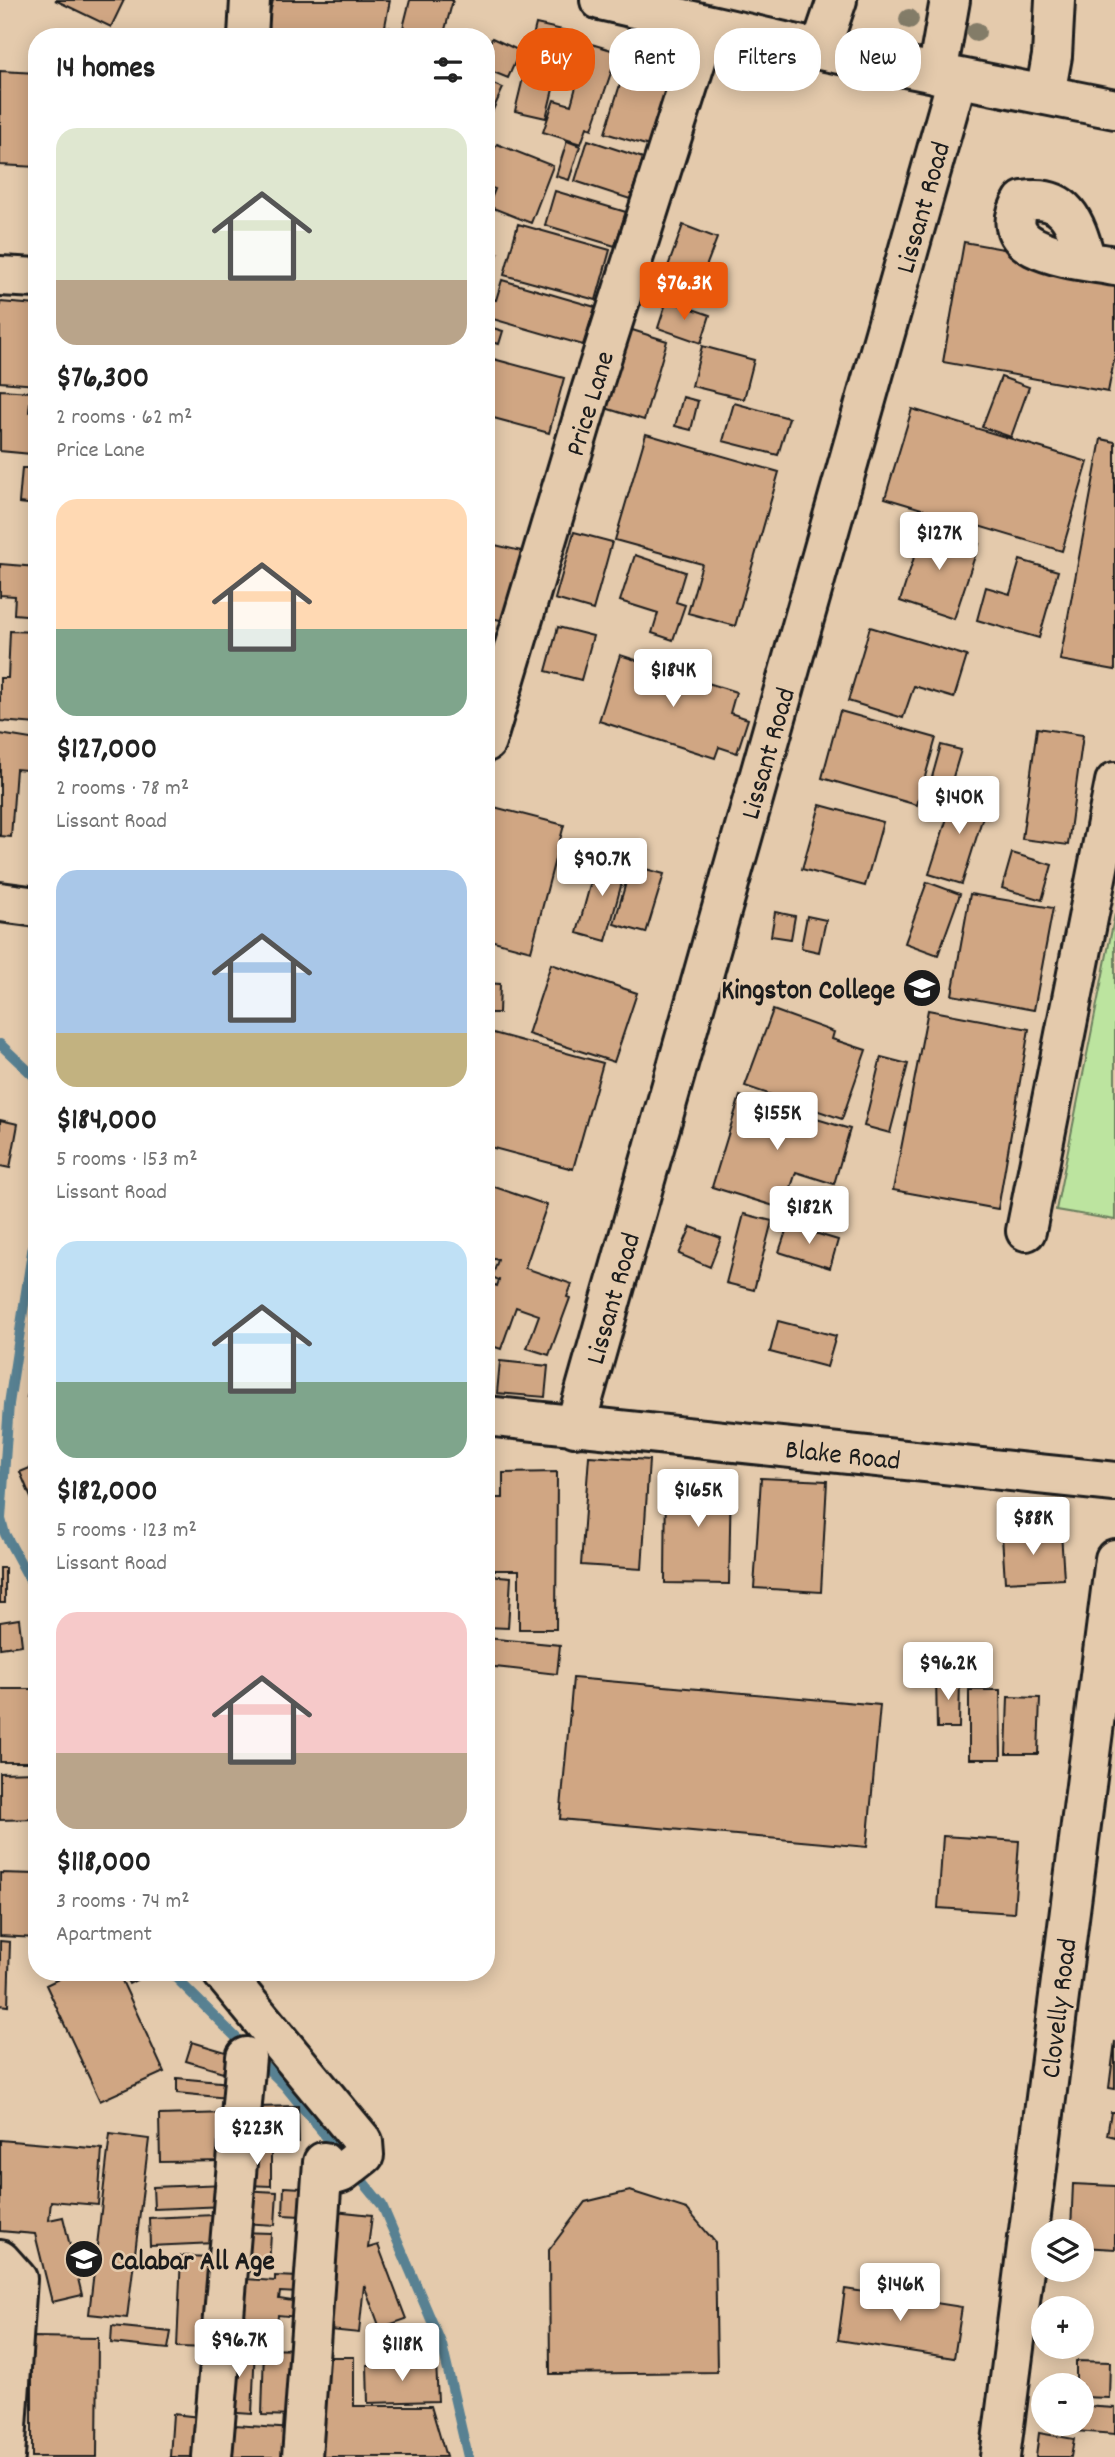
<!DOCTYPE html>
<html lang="en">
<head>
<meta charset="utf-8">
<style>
  :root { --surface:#fff; --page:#f6f6f6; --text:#222; --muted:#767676; --accent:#ea580c }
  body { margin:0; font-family:Dekko,sans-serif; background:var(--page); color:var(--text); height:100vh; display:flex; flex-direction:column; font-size:26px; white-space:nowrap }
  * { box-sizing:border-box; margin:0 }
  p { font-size:23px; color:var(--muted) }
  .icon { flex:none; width:38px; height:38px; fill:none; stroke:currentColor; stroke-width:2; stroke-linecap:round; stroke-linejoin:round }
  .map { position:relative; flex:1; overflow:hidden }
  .panel { position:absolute; left:28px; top:28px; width:467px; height:1953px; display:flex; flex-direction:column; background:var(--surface); border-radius:28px; box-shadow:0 4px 18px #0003 }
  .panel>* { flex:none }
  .banner { position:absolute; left:516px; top:28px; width:494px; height:63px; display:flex; gap:14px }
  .controls { position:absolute; left:1031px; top:2219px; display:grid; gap:14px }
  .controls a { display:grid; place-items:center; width:63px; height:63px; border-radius:50%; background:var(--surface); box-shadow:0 4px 18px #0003; font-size:35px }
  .price { position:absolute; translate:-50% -60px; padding:0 16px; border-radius:7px; background:#fff; color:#222; font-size:23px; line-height:46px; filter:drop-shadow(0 2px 4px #0008) }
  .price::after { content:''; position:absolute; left:50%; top:42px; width:21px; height:16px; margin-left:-10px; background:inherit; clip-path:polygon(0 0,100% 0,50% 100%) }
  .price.selected { background:var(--accent); color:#fff }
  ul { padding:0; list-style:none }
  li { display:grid; align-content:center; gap:14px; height:371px; padding:0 28px }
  li span { display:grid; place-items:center; height:217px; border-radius:21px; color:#555 }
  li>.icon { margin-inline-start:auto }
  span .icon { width:126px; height:126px; fill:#fffc; stroke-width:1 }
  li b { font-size:30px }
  h2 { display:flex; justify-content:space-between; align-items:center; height:84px; padding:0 28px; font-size:30px }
  .pill { padding:0 24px; border-radius:28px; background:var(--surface); box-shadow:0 4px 18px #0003; font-size:24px; line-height:63px }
  .pill.selected { background:var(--accent); color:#fff }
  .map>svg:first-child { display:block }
  .green { fill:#bce49f; stroke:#6c805e; stroke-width:2 }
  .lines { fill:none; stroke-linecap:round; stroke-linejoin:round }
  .stream { stroke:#588192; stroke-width:10 }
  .building { fill:#d0a683; stroke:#1c1c1c; stroke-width:2 }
  .minor-casing { stroke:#1c1c1c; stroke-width:44 }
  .minor { stroke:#e4caac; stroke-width:38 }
  .tree { fill:#837b68 }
  .labels { text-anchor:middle; stroke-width:5; stroke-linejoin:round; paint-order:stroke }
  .street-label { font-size:28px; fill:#1c1c1c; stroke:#e4caac }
  .poi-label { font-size:28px; font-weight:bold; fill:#1c1c1c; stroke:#e4caac; text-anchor:end }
</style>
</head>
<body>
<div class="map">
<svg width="1115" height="2457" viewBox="0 0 1115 2457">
  <rect width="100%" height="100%" fill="#e4caac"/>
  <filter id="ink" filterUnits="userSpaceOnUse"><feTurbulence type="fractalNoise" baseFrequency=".0143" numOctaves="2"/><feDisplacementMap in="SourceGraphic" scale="14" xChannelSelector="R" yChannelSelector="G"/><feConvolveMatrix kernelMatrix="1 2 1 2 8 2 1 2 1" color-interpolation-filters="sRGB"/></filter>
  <g filter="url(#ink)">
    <!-- green -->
    <path class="green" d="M 1115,914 L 1115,1220 L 1056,1210 Z"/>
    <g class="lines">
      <!-- stream -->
      <path class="stream" d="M 0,1044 L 37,1079
        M 37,1219 L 9,1404 L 1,1519 L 5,1534 L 37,1593
        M 170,1972 L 285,2086 L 382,2205 L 442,2345 L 468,2457"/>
    </g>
    <!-- building -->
    <path class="building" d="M 55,0 L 124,0 L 111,27 Z
      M 273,0 L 390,0 L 385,26 L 402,32 L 410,0 L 453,0 L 443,37 L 265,35 Z
      M 536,24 L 567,31 L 546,118 L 515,111 Z
      M 635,36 L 686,51 L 656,148 L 605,133 Z
      M 492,38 L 520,51 L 508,78 L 486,69 L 486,51 Z
      M 588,43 L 618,52 L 592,129 L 587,127 L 581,144 L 543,132 L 554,100 L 571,105 Z
      M 0,71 L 37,73 L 37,167 L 0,165 Z
      M 486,81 L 503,88 L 486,125 Z
      M 588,140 L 643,158 L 630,199 L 575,181 Z
      M 567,141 L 580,146 L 569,180 L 556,176 Z
      M 497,144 L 553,166 L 531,223 L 488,206 L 495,189 L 486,186 L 486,155 L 491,156 Z
      M 555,191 L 626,212 L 615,246 L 545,225 Z
      M 518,224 L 610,250 L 596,300 L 504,275 Z
      M 683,225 L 717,238 L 699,285 L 666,272 Z
      M 964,242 L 1115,269 L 1115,355 L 1108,392 L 943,362 Z
      M 486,250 L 498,253 L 486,294 Z
      M 657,277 L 704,293 L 700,305 L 653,289 Z
      M 502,280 L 595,307 L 583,345 L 486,317 L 486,298 L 496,300 Z
      M 667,300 L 710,315 L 701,343 L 658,328 Z
      M 0,302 L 37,305 L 37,385 L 0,382 Z
      M 486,326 L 503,331 L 499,344 L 486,341 Z
      M 626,328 L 667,341 L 644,420 L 602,407 Z
      M 702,346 L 754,360 L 744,399 L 692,386 Z
      M 486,357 L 564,378 L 549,433 L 486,416 Z
      M 1001,377 L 1029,387 L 1011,437 L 982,427 Z
      M 0,390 L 31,392 L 29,412 L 37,413 L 37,505 L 19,503 L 22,468 L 30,468 L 31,454 L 0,451 Z
      M 683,397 L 698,401 L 691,430 L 675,426 Z
      M 734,403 L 789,418 L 778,455 L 723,441 Z
      M 912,409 L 1088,462 L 1062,551 L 885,498 Z
      M 646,434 L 779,472 L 735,626 L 688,613 L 702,564 L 615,540 Z
      M 1101,439 L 1115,442 L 1115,670 L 1060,660 Z
      M 924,526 L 979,544 L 954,619 L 900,601 Z
      M 574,532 L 612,542 L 593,610 L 555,599 Z
      M 486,543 L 526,552 L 510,622 L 486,617 Z
      M 635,555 L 685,572 L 676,602 L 685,605 L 673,640 L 652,633 L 658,613 L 620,601 Z
      M 1020,560 L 1058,571 L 1039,638 L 977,620 L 986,587 L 1010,594 Z
      M 0,564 L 37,567 L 37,616 L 14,614 L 15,596 L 0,595 L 0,598 Z
      M 558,627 L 593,636 L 581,680 L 546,671 Z
      M 870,627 L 967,656 L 954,698 L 914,686 L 903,718 L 848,701 Z
      M 10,631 L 37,632 L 37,724 L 0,721 L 0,678 L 8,678 Z
      M 620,655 L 736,692 L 730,713 L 748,719 L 737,753 L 719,747 L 715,758 L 599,721 Z
      M 840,711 L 936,738 L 917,805 L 822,778 Z
      M 1037,728 L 1083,735 L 1068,845 L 1022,839 Z
      M 0,734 L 37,740 L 37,771 L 16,769 L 11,837 L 0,836 Z
      M 941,745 L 961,750 L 948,794 L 929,788 Z
      M 957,787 L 989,797 L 962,884 L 929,874 Z
      M 820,805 L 883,822 L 865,886 L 802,869 Z
      M 494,807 L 564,825 L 531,951 L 486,939 L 486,837 Z
      M 1012,853 L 1052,865 L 1042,900 L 1002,888 Z
      M 598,856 L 627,864 L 606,941 L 577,933 Z
      M 631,865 L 664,874 L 646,933 L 614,924 Z
      M 927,882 L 960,894 L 938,955 L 905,943 Z
      M 970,894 L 1053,908 L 1034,1010 L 952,995 Z
      M 775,912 L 795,916 L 791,939 L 771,936 Z
      M 807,916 L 826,920 L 819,952 L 801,948 Z
      M 551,964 L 637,993 L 614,1062 L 528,1034 Z
      M 486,983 L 500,984 L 499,1013 L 486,1013 Z
      M 773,1010 L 834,1032 L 832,1039 L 866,1050 L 842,1119 L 745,1086 Z
      M 928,1010 L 1029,1029 L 998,1209 L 893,1190 Z
      M 486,1031 L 603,1063 L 573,1169 L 486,1146 Z
      M 881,1057 L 908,1064 L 890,1133 L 864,1126 Z
      M 740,1096 L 850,1129 L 834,1184 L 796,1172 L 784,1209 L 712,1187 Z
      M 0,1120 L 18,1124 L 10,1168 L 0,1166 Z
      M 486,1184 L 547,1205 L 525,1268 L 572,1284 L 567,1297 L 570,1298 L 549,1355 L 527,1348 L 539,1315 L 516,1307 L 501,1349 L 486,1344 L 486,1282 L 497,1286 L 499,1280 L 492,1277 L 498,1260 L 486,1257 Z
      M 744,1214 L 772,1221 L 754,1290 L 726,1283 Z
      M 788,1225 L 838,1240 L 830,1268 L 779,1252 Z
      M 691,1227 L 721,1238 L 710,1267 L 679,1254 Z
      M 778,1321 L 836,1336 L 827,1367 L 770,1352 Z
      M 500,1361 L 548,1366 L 545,1397 L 497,1393 Z
      M 37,1367 L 37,1400 L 27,1397 Z
      M 589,1456 L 649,1460 L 642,1569 L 581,1565 Z
      M 37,1465 L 37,1512 L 20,1472 Z
      M 557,1472 L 556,1629 L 519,1629 L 519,1570 L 486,1570 L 486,1498 L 503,1498 L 503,1473 Z
      M 666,1475 L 731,1476 L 729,1584 L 665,1583 Z
      M 761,1478 L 827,1481 L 821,1592 L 754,1588 Z
      M 1061,1532 L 1064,1579 L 1005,1582 L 1002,1536 Z
      M 0,1568 L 5,1568 L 5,1603 L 0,1603 Z
      M 486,1575 L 511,1577 L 508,1628 L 486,1627 Z
      M 19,1619 L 22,1645 L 0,1648 L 0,1622 Z
      M 486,1638 L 560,1645 L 557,1674 L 486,1666 Z
      M 936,1676 L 960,1676 L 959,1728 L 937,1728 Z
      M 573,1678 L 880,1705 L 867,1847 L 560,1819 Z
      M 0,1689 L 37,1689 L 37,1762 L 0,1762 Z
      M 969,1690 L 1000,1690 L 1001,1759 L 969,1759 Z
      M 1008,1697 L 1040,1698 L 1038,1754 L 1006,1754 Z
      M 37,1772 L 37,1819 L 0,1820 L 0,1773 Z
      M 943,1836 L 1019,1841 L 1014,1913 L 938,1908 Z
      M 0,1873 L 37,1874 L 37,1938 L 0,1936 Z
      M 0,1941 L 10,1942 L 8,2006 L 0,2005 Z
      M 73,1972 L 118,1972 L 164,2072 L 100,2101 L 46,1985 Z
      M 123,1972 L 151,1972 L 129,1984 Z
      M 1115,2041 L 1115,2089 L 1109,2088 Z
      M 192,2042 L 229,2053 L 223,2072 L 186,2061 Z
      M 177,2078 L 230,2083 L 228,2098 L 177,2093 Z
      M 298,2106 L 299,2142 L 257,2143 L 256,2107 Z
      M 1111,2112 L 1115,2112 L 1115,2137 L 1107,2135 Z
      M 229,2113 L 231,2161 L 160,2162 L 159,2115 Z
      M 110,2134 L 149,2139 L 127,2318 L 89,2314 Z
      M 0,2140 L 102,2149 L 98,2205 L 51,2201 L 49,2220 L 63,2217 L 82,2295 L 52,2302 L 35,2234 L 0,2231 Z
      M 241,2149 L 271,2150 L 271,2186 L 244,2185 Z
      M 225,2184 L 226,2206 L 154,2209 L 153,2187 Z
      M 1073,2184 L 1115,2186 L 1115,2249 L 1082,2247 L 1082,2231 L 1071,2231 Z
      M 284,2187 L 320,2189 L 319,2217 L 283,2215 Z
      M 241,2190 L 277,2192 L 275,2225 L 240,2223 Z
      M 630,2191 L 687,2209 L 715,2242 L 717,2372 L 550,2374 L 549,2250 L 585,2202 Z
      M 325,2210 L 372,2215 L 368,2248 L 378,2245 L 406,2319 L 380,2328 L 364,2285 L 359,2333 L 311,2328 Z
      M 214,2215 L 215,2243 L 150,2246 L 149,2218 Z
      M 238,2232 L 271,2233 L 269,2268 L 236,2266 Z
      M 181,2256 L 215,2257 L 211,2348 L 177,2347 Z
      M 275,2276 L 300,2277 L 299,2293 L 280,2292 L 279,2299 L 299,2302 L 298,2317 L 278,2315 L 276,2337 L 226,2333 L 230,2278 L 275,2281 Z
      M 845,2289 L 962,2307 L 954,2358 L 838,2340 Z
      M 112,2326 L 171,2332 L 168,2349 L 111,2343 Z
      M 32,2337 L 98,2338 L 97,2457 L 32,2457 Z
      M 226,2344 L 255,2346 L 252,2414 L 223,2412 Z
      M 264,2348 L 300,2349 L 297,2416 L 262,2415 Z
      M 319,2357 L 354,2357 L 354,2406 L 431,2406 L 446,2457 L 320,2457 Z
      M 1076,2361 L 1110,2362 L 1109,2398 L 1082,2397 L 1082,2385 L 1076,2385 Z
      M 436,2363 L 438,2401 L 368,2403 L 367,2365 Z
      M 1082,2406 L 1115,2408 L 1115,2434 L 1062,2430 L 1062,2424 L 1082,2424 Z
      M 173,2414 L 199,2417 L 196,2457 L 170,2457 Z
      M 219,2424 L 293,2429 L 291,2457 L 217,2457 Z
      M 1039,2433 L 1074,2439 L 1071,2457 L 1036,2457 Z"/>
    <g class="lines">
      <!-- minor casing -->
      <g class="minor-casing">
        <path id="minor" d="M 600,0 L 820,50 L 1115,109
          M 248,37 L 250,0
          M 820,50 L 837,0
          M 937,74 L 950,0
          M 1045,95 L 1052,56 L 1055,0
          M 1086,260 C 1075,223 1068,194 1023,201 C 989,254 1079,259 1115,266
          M 0,276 L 37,278
          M 486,742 L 590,394 L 707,26
          M 0,902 L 37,907
          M 1026,1231 L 1115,782
          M 486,1416 L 1115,1482
          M 575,1427 L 957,79
          M 222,1972 L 363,2142 L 364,2155 L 341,2173 L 322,2179
          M 0,2260 L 17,2279 L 5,2457
          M 212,2457 L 246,2057
          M 302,2457 L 323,2162
          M 1000,2457 L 1115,1559"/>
      </g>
      <!-- minor -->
      <use href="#minor" class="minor"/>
    </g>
    <!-- trees -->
    <g class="tree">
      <circle cx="909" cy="19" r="10"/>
      <circle cx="976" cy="32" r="10"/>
    </g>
  </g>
  <!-- icons -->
  <defs>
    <g id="school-disc" transform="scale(2.0125)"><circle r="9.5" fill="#1c1c1c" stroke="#e4caac"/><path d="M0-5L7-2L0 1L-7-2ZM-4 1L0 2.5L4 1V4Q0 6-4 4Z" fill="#fff"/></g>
  </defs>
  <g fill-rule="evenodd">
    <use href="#school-disc" x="922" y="988"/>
    <use href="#school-disc" x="84" y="2259"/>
  </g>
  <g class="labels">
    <!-- street labels -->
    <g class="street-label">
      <text transform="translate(921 207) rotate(-74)" y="10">Lissant Road</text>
      <text transform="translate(588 403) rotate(-73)" y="10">Price Lane</text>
      <text transform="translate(766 753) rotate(-74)" y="10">Lissant Road</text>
      <text transform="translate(611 1298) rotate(-74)" y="10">Lissant Road</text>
      <text transform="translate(843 1453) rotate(6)" y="10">Blake Road</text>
      <text transform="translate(1057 2008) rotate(-83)" y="10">Clovelly Road</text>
    </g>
    <!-- poi labels -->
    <g class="poi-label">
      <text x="895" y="998">Kingston College</text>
      <text x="111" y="2269" text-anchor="start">Calabar All Age</text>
    </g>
  </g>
</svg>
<div class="controls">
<a><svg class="icon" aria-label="layers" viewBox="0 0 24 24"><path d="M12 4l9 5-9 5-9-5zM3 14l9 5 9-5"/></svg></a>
<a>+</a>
<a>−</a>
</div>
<b class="price selected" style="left:684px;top:322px">$76.3K</b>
<b class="price" style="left:939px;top:572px">$127K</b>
<b class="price" style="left:673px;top:709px">$184K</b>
<b class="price" style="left:959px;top:836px">$140K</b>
<b class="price" style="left:602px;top:898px">$90.7K</b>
<b class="price" style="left:777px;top:1152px">$155K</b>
<b class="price" style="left:809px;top:1246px">$182K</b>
<b class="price" style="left:698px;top:1529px">$165K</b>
<b class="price" style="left:1033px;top:1557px">$88K</b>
<b class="price" style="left:948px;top:1702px">$96.2K</b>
<b class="price" style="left:257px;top:2167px">$223K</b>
<b class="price" style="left:900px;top:2323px">$146K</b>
<b class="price" style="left:239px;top:2379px">$96.7K</b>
<b class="price" style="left:402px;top:2383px">$118K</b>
<div class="banner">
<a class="pill selected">Buy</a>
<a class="pill">Rent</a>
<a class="pill">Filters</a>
<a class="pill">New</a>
</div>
<section class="panel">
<h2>14 homes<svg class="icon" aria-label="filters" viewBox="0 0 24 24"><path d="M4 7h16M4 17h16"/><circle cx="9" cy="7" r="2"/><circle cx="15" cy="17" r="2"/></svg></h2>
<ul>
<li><span style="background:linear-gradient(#dfe7d0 70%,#b9a48a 0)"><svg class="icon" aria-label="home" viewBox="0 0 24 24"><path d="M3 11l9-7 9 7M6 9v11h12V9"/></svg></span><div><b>$76,300</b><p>2 rooms · 62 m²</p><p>Price Lane</p></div></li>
<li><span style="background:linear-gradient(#ffd9b3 60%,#7fa58c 0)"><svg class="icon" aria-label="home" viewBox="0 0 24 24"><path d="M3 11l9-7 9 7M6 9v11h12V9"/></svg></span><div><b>$127,000</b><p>2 rooms · 78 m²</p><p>Lissant Road</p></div></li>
<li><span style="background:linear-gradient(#a9c7e8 75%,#c2b280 0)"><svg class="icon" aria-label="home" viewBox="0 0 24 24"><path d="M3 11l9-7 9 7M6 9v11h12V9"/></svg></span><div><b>$184,000</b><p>5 rooms · 153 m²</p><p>Lissant Road</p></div></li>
<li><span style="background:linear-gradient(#bfe0f5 65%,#7fa58c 0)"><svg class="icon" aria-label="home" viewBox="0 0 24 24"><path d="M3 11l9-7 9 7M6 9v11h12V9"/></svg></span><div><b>$182,000</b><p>5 rooms · 123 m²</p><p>Lissant Road</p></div></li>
<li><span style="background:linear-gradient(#f6c9c9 65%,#b9a48a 0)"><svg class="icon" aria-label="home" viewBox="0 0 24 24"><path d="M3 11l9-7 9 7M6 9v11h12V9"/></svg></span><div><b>$118,000</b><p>3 rooms · 74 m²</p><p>Apartment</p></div></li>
</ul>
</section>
</div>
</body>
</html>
